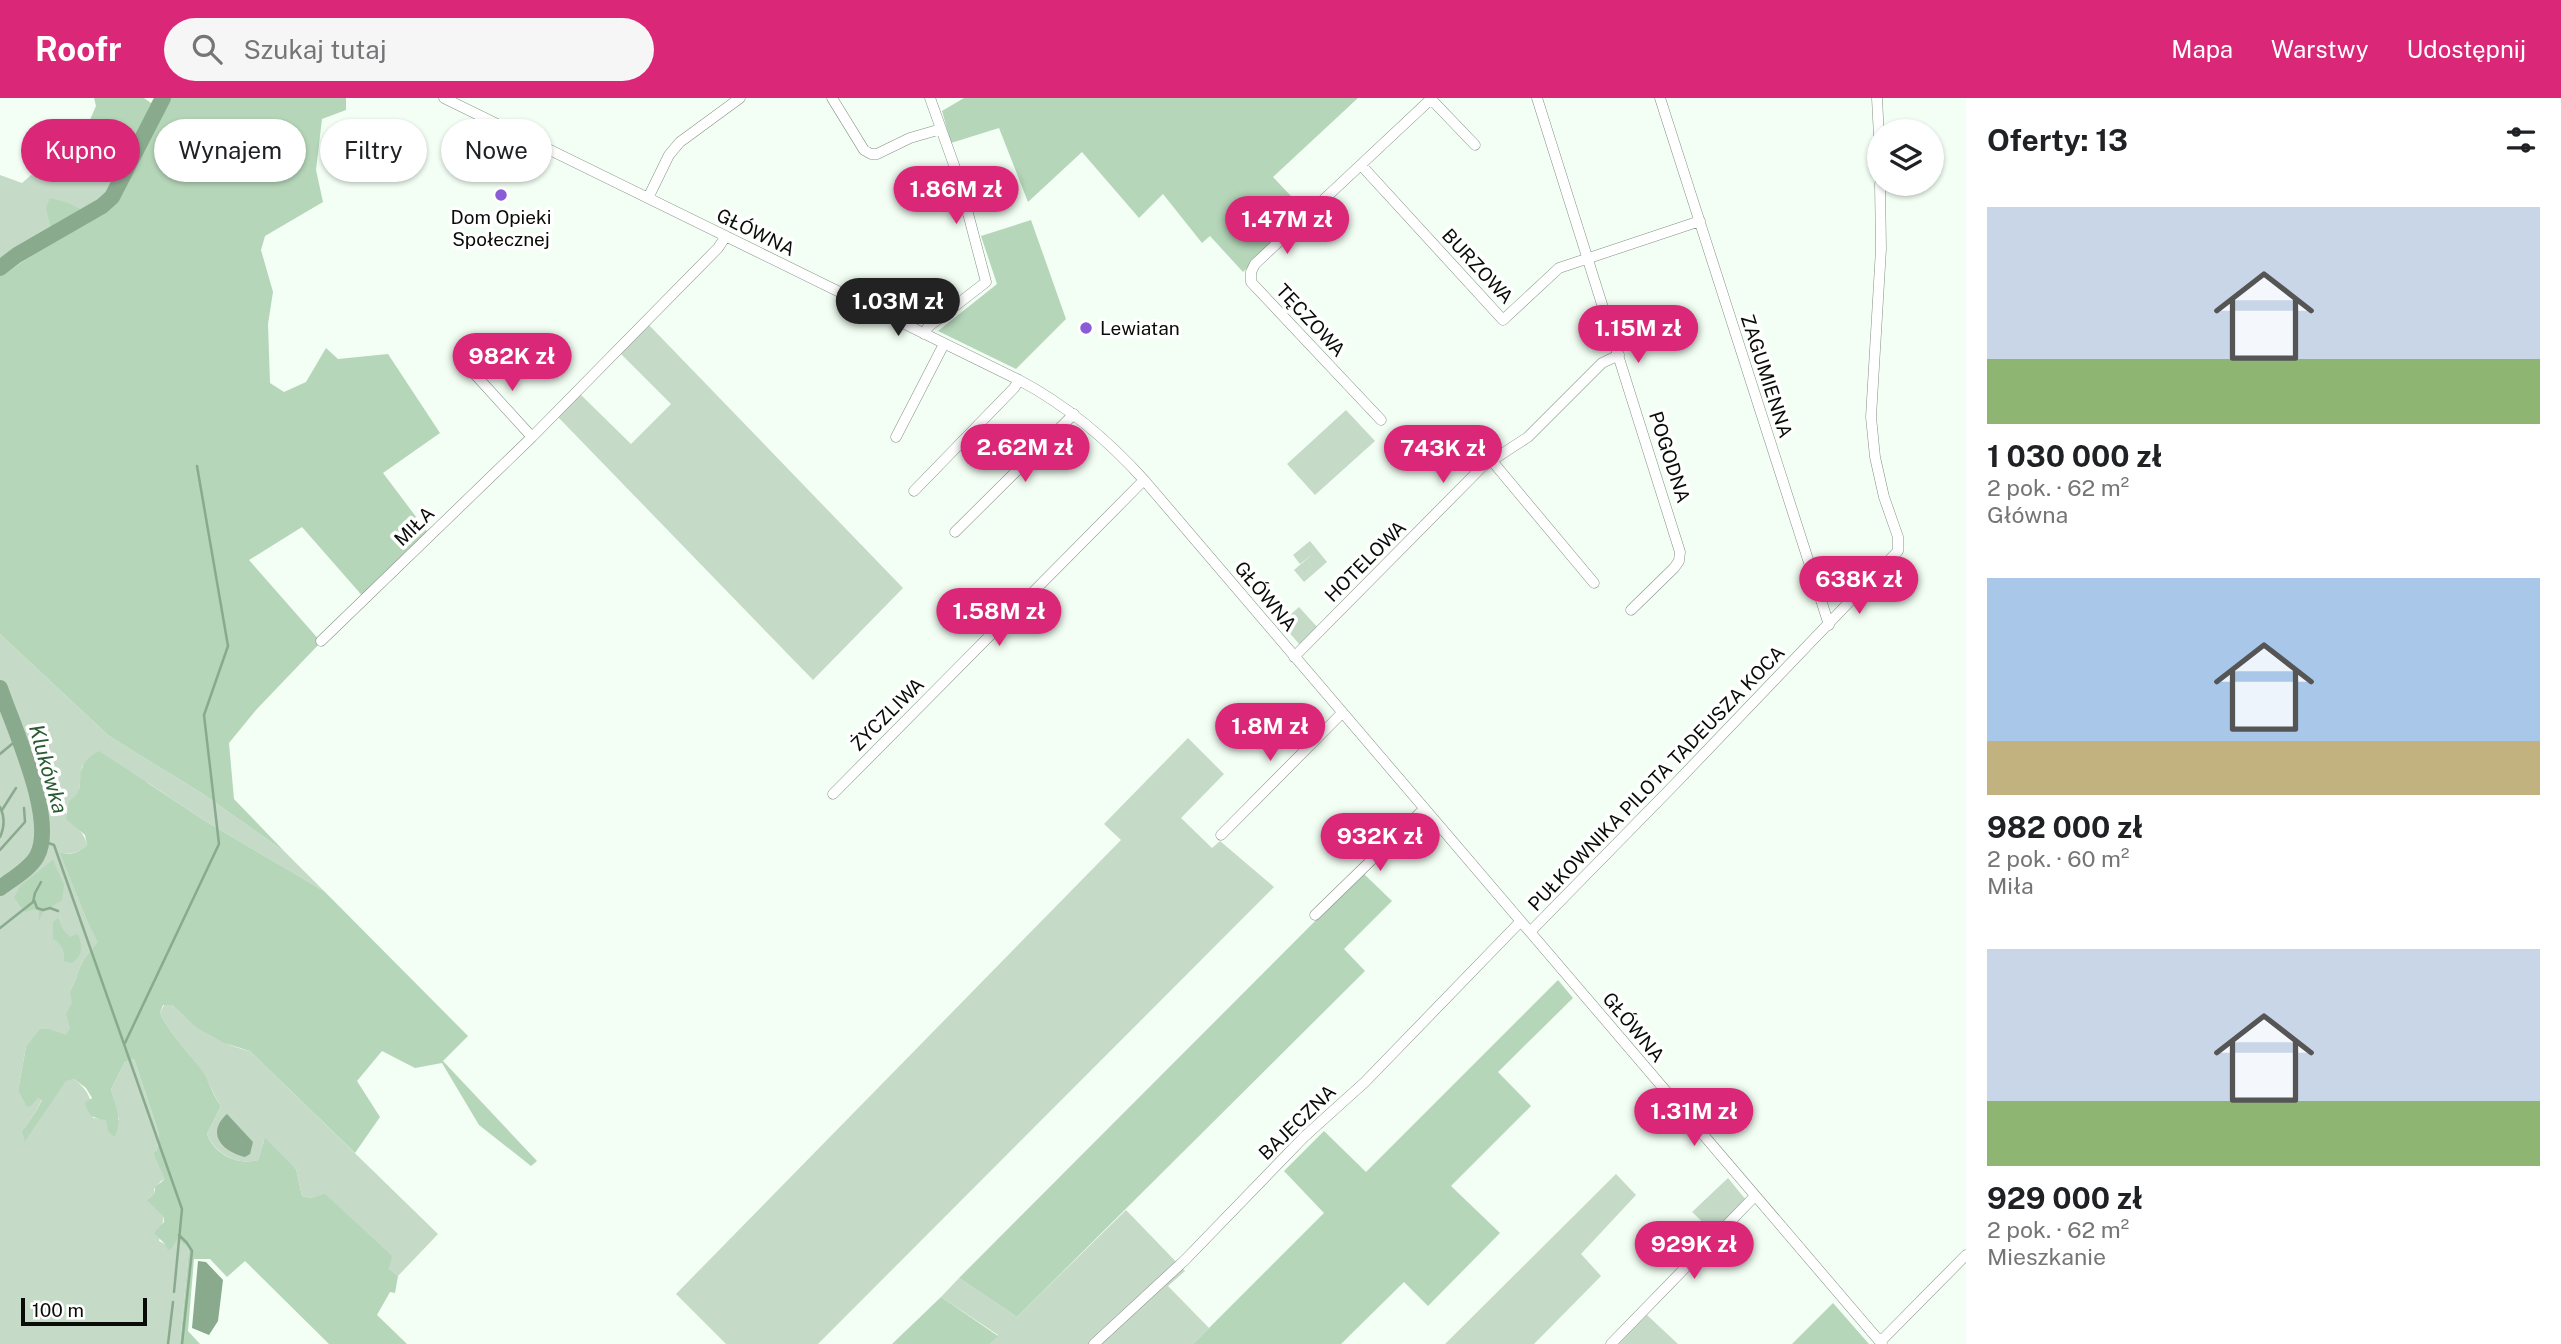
<!DOCTYPE html>
<html lang="pl">
<head>
<meta charset="utf-8">
<style>
  :root { --surface:#fff; --page:#f6f6f6; --text:#202124; --muted:#757577; --accent:#db2777 }
  body { margin:0; font-family:"Public Sans",sans-serif; background:var(--page); color:var(--text); height:100vh; display:flex; flex-direction:column; font-size:26px; white-space:nowrap }
  * { box-sizing:border-box; margin:0 }
  p { font-size:23px; color:var(--muted) }
  .icon { flex:none; width:38px; height:38px; fill:none; stroke:currentColor; stroke-width:2; stroke-linecap:round; stroke-linejoin:round }
  .map { position:relative; flex:1; overflow:hidden }
  .panel { display:flex; flex-direction:column; background:var(--surface); width:595px }
  .panel>* { flex:none }
  .top-card { position:absolute; left:21px; top:21px; width:665px; height:63px; display:flex; gap:14px }
  .fabs { position:absolute; left:1867px; top:21px; display:grid; gap:14px }
  .fabs a { display:grid; place-items:center; width:77px; height:77px; border-radius:50%; background:var(--surface); box-shadow:0 2px 5px #0004; font-size:35px }
  .scale { position:absolute; left:21px; bottom:18px; width:126px; box-sizing:border-box; padding-left:7px; border:4px solid #090c09; border-top:0; font-size:19px; line-height:24px; white-space:nowrap; color:#090c09; -webkit-text-stroke:5px #fff; paint-order:stroke }
  .price { position:absolute; translate:-50% -60px; padding:0 16px; border-radius:24px; background:var(--accent); color:#fff; font-size:23px; line-height:46px; filter:drop-shadow(0 2px 4px #0008) }
  .price::after { content:''; position:absolute; left:50%; top:42px; width:21px; height:16px; margin-left:-10px; background:inherit; clip-path:polygon(0 0,100% 0,50% 100%) }
  .price.selected { background:#222; color:#fff }
  ul { padding:0; list-style:none }
  li { display:grid; align-content:center; gap:14px; height:371px; padding:0 21px }
  li span { display:grid; place-items:center; height:217px; border-radius:0px; color:#555 }
  li>.icon { margin-inline-start:auto }
  span .icon { width:126px; height:126px; fill:#fffc; stroke-width:1 }
  li b { font-size:30px }
  h2 { display:flex; justify-content:space-between; align-items:center; height:84px; padding:0 21px; font-size:30px }
  .pill { padding:0 24px; border-radius:32px; background:var(--surface); box-shadow:0 2px 5px #0004; font-size:24px; line-height:63px }
  .pill.selected { background:var(--accent); color:#fff }
  header { display:flex; align-items:center; gap:42px; box-sizing:border-box; height:98px; padding:0 35px; background:var(--accent); color:#fff }
  header strong { font-size:33px }
  nav { display:flex; gap:38px; margin-inline-start:auto; font-size:24px }
  .search { width:490px; height:63px; background:var(--page); display:flex; align-items:center; gap:18px; box-sizing:border-box; padding:0 24px; border-radius:38px; color:var(--muted); font-size:26px }
  main { display:flex; flex:1; min-height:0 }
  .map>svg:first-child { display:block }
  .green { fill:#c5dac7 }
  .forest { fill:#b5d6b9 }
  .water { fill:#8aaa8e }
  .lines { fill:none; stroke-linecap:round; stroke-linejoin:round }
  .stream { stroke:#8aaa8e; stroke-width:2.5 }
  .river { stroke:#8aaa8e; stroke-width:16 }
  .minor-casing { stroke:#858f86; stroke-width:11 }
  .minor { stroke:#fff; stroke-width:10 }
  .poi-dot { fill:#8a5cd5; stroke:#fff; stroke-width:2.5 }
  .labels { text-anchor:middle; stroke-width:7; stroke-linejoin:round; paint-order:stroke }
  .poi-label { font-size:19px; fill:#090c09; stroke:#fff }
  .street-label { font-size:19px; fill:#090c09; stroke:#fff }
  .water-label { font-size:21px; font-style:italic; fill:#295a32; stroke:#fff }
</style>
</head>
<body>
<header>
<strong>Roofr</strong>
<div class="search"><svg class="icon" aria-label="search" viewBox="0 0 24 24"><circle cx="10" cy="10" r="6"/><path d="M15 15l6 6"/></svg>Szukaj tutaj</div>
<nav><a>Mapa</a><a>Warstwy</a><a>Udostępnij</a></nav>
</header>
<main>
<div class="map">
<svg width="1966" height="1246" viewBox="0 0 1966 1246">
  <rect width="100%" height="100%" fill="#f3fff4"/>
  <!-- green -->
  <path class="green" d="M 107,36 L 111,37 L 121,59 L 131,70 L 113,105 L 105,112 L 94,119 L 52,129 L 54,142 L 9,173 L 0,175 L 0,77 L 22,85 L 37,72 L 68,72 L 98,63 C 96,50 96,44 107,36 Z
    M 647,225 L 903,490 L 813,582 L 557,318 L 579,295 L 631,346 L 671,306 L 619,254 Z
    M 1346,312 L 1375,343 L 1315,397 L 1287,366 Z
    M 1310,443 L 1327,464 L 1304,484 L 1294,472 L 1314,455 L 1300,466 L 1293,457 Z
    M 1299,509 L 1318,530 L 1300,547 L 1281,525 Z
    M 0,536 L 109,638 L 203,696 L 285,754 L 324,793 L 207,724 L 148,685 L 82,668 L 79,693 L 66,715 C 73,728 84,732 87,747 C 78,756 72,755 61,756 L 87,823 L 99,844 C 92,851 85,858 81,867 C 76,876 77,882 70,893 L 109,931 L 26,949 L 19,987 L 19,995 L 25,1006 L 38,1000 L 42,1001 L 35,1015 L 22,1033 L 66,982 L 74,981 C 89,993 92,1001 93,1020 L 119,1022 L 111,991 L 125,964 L 134,961 L 159,1036 L 157,1052 L 153,1055 L 166,1081 L 161,1083 L 154,1091 L 155,1095 L 148,1101 L 164,1118 L 159,1143 L 165,1146 L 177,1140 L 189,1150 L 180,1246 L 0,1246 Z
    M 1188,640 L 1224,676 L 1181,720 L 1212,750 L 1220,743 L 1274,789 L 818,1246 L 726,1246 L 676,1196 L 1121,742 L 1104,726 Z
    M 164,907 L 172,907 C 195,929 218,946 250,953 L 438,1136 L 398,1178 L 312,1100 L 302,1098 L 296,1071 L 264,1043 L 258,1062 C 238,1068 215,1056 207,1036 L 221,1008 C 213,997 210,984 202,974 C 188,954 171,938 160,915 Z
    M 1616,1076 L 1636,1097 L 1581,1156 L 1601,1178 L 1534,1246 L 1445,1246 Z
    M 1728,1080 L 1746,1102 L 1713,1134 L 1692,1114 Z
    M 1126,1112 L 1185,1173 L 1168,1188 L 1209,1230 L 1193,1246 L 990,1246 L 998,1237 L 941,1199 L 959,1180 L 1017,1219 Z
    M 1647,1217 L 1678,1246 L 1619,1246 Z"/>
  <!-- forest -->
  <path class="forest" d="M 94,0 L 144,0 L 151,5 L 154,0 L 346,0 L 346,12 L 322,21 L 316,72 L 323,104 L 265,138 L 261,152 L 273,194 L 268,226 L 270,285 L 284,294 L 306,284 L 326,250 L 338,261 L 388,256 L 440,335 L 383,375 L 432,440 L 366,502 L 302,429 L 249,462 L 321,544 L 256,612 L 229,645 L 234,701 L 285,754 L 203,696 L 109,638 L 0,536 L 0,175 L 9,173 L 54,142 L 46,110 L 50,100 L 68,105 L 94,118 L 114,105 L 131,70 L 121,59 L 111,37 L 107,36 C 96,44 96,50 98,63 L 90,72 L 83,68 L 68,72 L 96,8 Z
    M 964,0 L 1358,0 L 1273,79 L 1306,114 L 1243,174 L 1210,138 L 1202,145 L 1163,96 L 1139,120 L 1082,54 L 1028,104 L 999,30 L 951,45 L 942,13 Z
    M 1031,122 L 1066,221 L 1016,271 L 938,233 L 997,186 L 981,138 Z
    M 99,653 L 207,724 L 324,793 L 468,938 L 443,963 L 537,1063 L 531,1068 L 479,1027 L 442,965 L 415,970 L 382,953 L 357,983 L 380,1019 L 355,1055 L 250,953 L 224,945 L 197,930 L 172,907 L 163,907 L 160,915 C 171,938 188,954 203,974 C 210,985 213,998 221,1008 L 207,1036 C 214,1056 238,1068 258,1062 L 265,1040 L 296,1071 L 302,1098 L 312,1100 L 325,1096 L 392,1158 L 389,1170 L 398,1178 L 395,1195 L 390,1194 L 377,1217 L 407,1246 L 329,1246 L 245,1163 L 227,1179 L 210,1161 L 194,1161 L 188,1233 L 200,1246 L 180,1246 L 189,1150 L 177,1141 L 172,1150 L 168,1152 L 165,1146 L 154,1135 L 164,1124 L 164,1119 L 147,1102 L 155,1095 L 155,1089 L 165,1081 L 153,1055 L 157,1052 L 159,1036 L 134,961 L 125,964 L 111,991 C 115,1008 124,1023 114,1039 L 108,1033 L 106,1022 C 92,1020 89,1018 85,1005 L 92,1000 L 86,990 L 74,981 L 66,983 L 25,1043 L 22,1033 L 35,1015 L 42,1002 L 38,1000 L 30,1009 L 26,1008 L 19,995 L 19,987 L 26,949 L 40,931 L 49,931 L 66,937 L 70,930 L 66,916 L 72,905 L 70,893 C 77,882 76,876 81,867 C 85,858 92,851 98,844 L 87,823 L 60,755 C 72,757 78,755 87,747 L 85,737 L 66,721 L 69,703 C 92,690 66,671 99,653 Z
    M 53,762 L 64,787 L 62,802 L 43,814 L 39,822 L 39,813 L 35,811 L 25,814 L 14,800 L 20,788 Z
    M 1363,775 L 1392,803 L 1344,851 L 1365,873 L 1017,1219 L 959,1180 Z
    M 58,820 L 63,832 L 70,839 L 78,836 C 82,848 84,856 72,865 L 64,863 C 65,854 62,845 53,841 L 53,824 Z
    M 1558,882 L 1573,900 L 1498,974 L 1531,1008 L 1451,1088 L 1500,1135 L 1428,1208 L 1404,1184 L 1341,1246 L 1193,1246 L 1324,1115 L 1284,1073 L 1324,1033 L 1366,1074 Z
    M 941,1199 L 998,1238 L 990,1246 L 892,1246 Z
    M 1833,1205 L 1869,1246 L 1792,1246 Z"/>
  <!-- water -->
  <path class="water" d="M 227,1016 L 253,1044 L 250,1056 L 245,1059 C 221,1053 206,1035 227,1016 Z
    M 198,1163 L 206,1164 L 223,1182 L 218,1223 L 209,1237 L 192,1230 Z"/>
  <g class="lines">
    <!-- stream -->
    <path class="stream" d="M 0,656 L 18,641
      M 0,709 C 5,719 5,728 0,739
      M 2,712 L 16,690
      M 43,743 L 54,747 L 182,1111 L 174,1194
      M 0,752 L 25,724 L 24,710
      M 34,802 L 37,810 L 43,812 L 50,810 L 58,813
      M 0,830 L 33,804 L 35,795 L 41,784
      M 125,945 L 219,746 L 204,617 L 228,548 L 197,368
      M 179,1137 L 187,1145 L 192,1153 L 182,1246
      M 168,1246 L 173,1204"/>
    <!-- river -->
    <path class="river" d="M 0,170 L 17,157 L 102,108 L 112,99 L 163,0
      M 0,590 C 13,629 57,721 37,758 C 30,771 12,781 0,790"/>
    <!-- minor casing -->
    <g class="minor-casing">
      <path id="minor" d="M 444,0 L 1019,282 C 1068,308 1107,341 1144,382 L 1882,1246
        M 832,0 L 864,52 L 871,56 L 877,56 L 910,40 L 941,31
        M 1430,0 L 1475,47
        M 1537,0 L 1680,454 L 1679,463 L 1674,470 L 1631,512
        M 1660,0 L 1829,527
        M 1877,0 L 1880,58
        M 1361,67 L 1503,222 L 1559,170 L 1700,123
        M 648,100 L 669,57 L 680,44 L 740,0
        M 924,236 L 928,229 L 986,184 L 959,81 L 930,0
        M 471,272 L 532,339
        M 1381,322 L 1251,184 L 1251,174 L 1255,166 L 1432,0
        M 896,339 L 944,246
        M 1492,363 L 1594,485
        M 914,393 L 1014,290 L 1019,282
        M 955,434 L 1074,316
        M 321,543 L 532,339 L 718,150 L 726,138
        M 1294,559 L 1482,369 L 1528,339 L 1602,265 L 1619,257
        M 833,696 L 1144,382
        M 1221,737 L 1342,615
        M 1315,817 L 1424,711
        M 1530,834 L 1674,687 L 1898,453 L 1898,439 L 1884,399 L 1875,359 L 1871,319 L 1881,151 L 1880,86
        M 1880,1244 L 1966,1157
        M 1094,1246 L 1185,1162 L 1304,1039 L 1365,984 L 1520,824
        M 1611,1246 L 1755,1098"/>
    </g>
    <!-- minor -->
    <use href="#minor" class="minor"/>
  </g>
  <!-- markers -->
  <g class="poi-dot">
    <circle cx="501" cy="97" r="7"/>
    <circle cx="1086" cy="230" r="7"/>
  </g>
  <g class="labels">
    <!-- poi labels -->
    <g class="poi-label">
      <text x="501" y="126">Dom Opieki<tspan x="501" dy="22">Społecznej</tspan></text>
      <text x="1100" y="237" text-anchor="start">Lewiatan</text>
    </g>
    <!-- street labels -->
    <g class="street-label">
      <text transform="translate(756 134) rotate(26)" y="7">GŁÓWNA</text>
      <text transform="translate(1478 168) rotate(47)" y="7">BURZOWA</text>
      <text transform="translate(1311 222) rotate(47)" y="7">TĘCZOWA</text>
      <text transform="translate(1767 278) rotate(72)" y="7">ZAGUMIENNA</text>
      <text transform="translate(1670 359) rotate(72)" y="7">POGODNA</text>
      <text transform="translate(414 428) rotate(-44)" y="7">MIŁA</text>
      <text transform="translate(1365 463) rotate(-45)" y="7">HOTELOWA</text>
      <text transform="translate(1266 498) rotate(50)" y="7">GŁÓWNA</text>
      <text transform="translate(887 616) rotate(-45)" y="7">ŻYCZLIWA</text>
      <text transform="translate(1656 680) rotate(-46)" y="7">PUŁKOWNIKA PILOTA TADEUSZA KOCA</text>
      <text transform="translate(1634 929) rotate(50)" y="7">GŁÓWNA</text>
      <text transform="translate(1297 1024) rotate(-44)" y="7">BAJECZNA</text>
    </g>
    <!-- water labels -->
    <g class="water-label">
      <text transform="translate(48 671) rotate(74)" y="7">Klukówka</text>
    </g>
  </g>
</svg>
<div class="fabs">
<a><svg class="icon" aria-label="layers" viewBox="0 0 24 24"><path d="M12 4l9 5-9 5-9-5zM3 14l9 5 9-5"/></svg></a>
</div>
<div class="scale">100 m</div>
<b class="price" style="left:956px;top:128px">1.86M zł</b>
<b class="price" style="left:1287px;top:158px">1.47M zł</b>
<b class="price selected" style="left:898px;top:240px">1.03M zł</b>
<b class="price" style="left:1638px;top:267px">1.15M zł</b>
<b class="price" style="left:512px;top:295px">982K zł</b>
<b class="price" style="left:1025px;top:386px">2.62M zł</b>
<b class="price" style="left:1443px;top:387px">743K zł</b>
<b class="price" style="left:1859px;top:518px">638K zł</b>
<b class="price" style="left:999px;top:550px">1.58M zł</b>
<b class="price" style="left:1270px;top:665px">1.8M zł</b>
<b class="price" style="left:1380px;top:775px">932K zł</b>
<b class="price" style="left:1694px;top:1050px">1.31M zł</b>
<b class="price" style="left:1694px;top:1183px">929K zł</b>
<div class="top-card">
<a class="pill selected">Kupno</a>
<a class="pill">Wynajem</a>
<a class="pill">Filtry</a>
<a class="pill">Nowe</a>
</div>
</div>
<section class="panel">
<h2>Oferty: 13<svg class="icon" aria-label="filters" viewBox="0 0 24 24"><path d="M4 7h16M4 17h16"/><circle cx="9" cy="7" r="2"/><circle cx="15" cy="17" r="2"/></svg></h2>
<ul>
<li><span style="background:linear-gradient(#c9d6e8 70%,#8fb573 0)"><svg class="icon" aria-label="home" viewBox="0 0 24 24"><path d="M3 11l9-7 9 7M6 9v11h12V9"/></svg></span><div><b>1 030 000 zł</b><p>2 pok. · 62 m²</p><p>Główna</p></div></li>
<li><span style="background:linear-gradient(#a9c7e8 75%,#c2b280 0)"><svg class="icon" aria-label="home" viewBox="0 0 24 24"><path d="M3 11l9-7 9 7M6 9v11h12V9"/></svg></span><div><b>982 000 zł</b><p>2 pok. · 60 m²</p><p>Miła</p></div></li>
<li><span style="background:linear-gradient(#c9d6e8 70%,#8fb573 0)"><svg class="icon" aria-label="home" viewBox="0 0 24 24"><path d="M3 11l9-7 9 7M6 9v11h12V9"/></svg></span><div><b>929 000 zł</b><p>2 pok. · 62 m²</p><p>Mieszkanie</p></div></li>
</ul>
</section>
</main>
</body>
</html>
